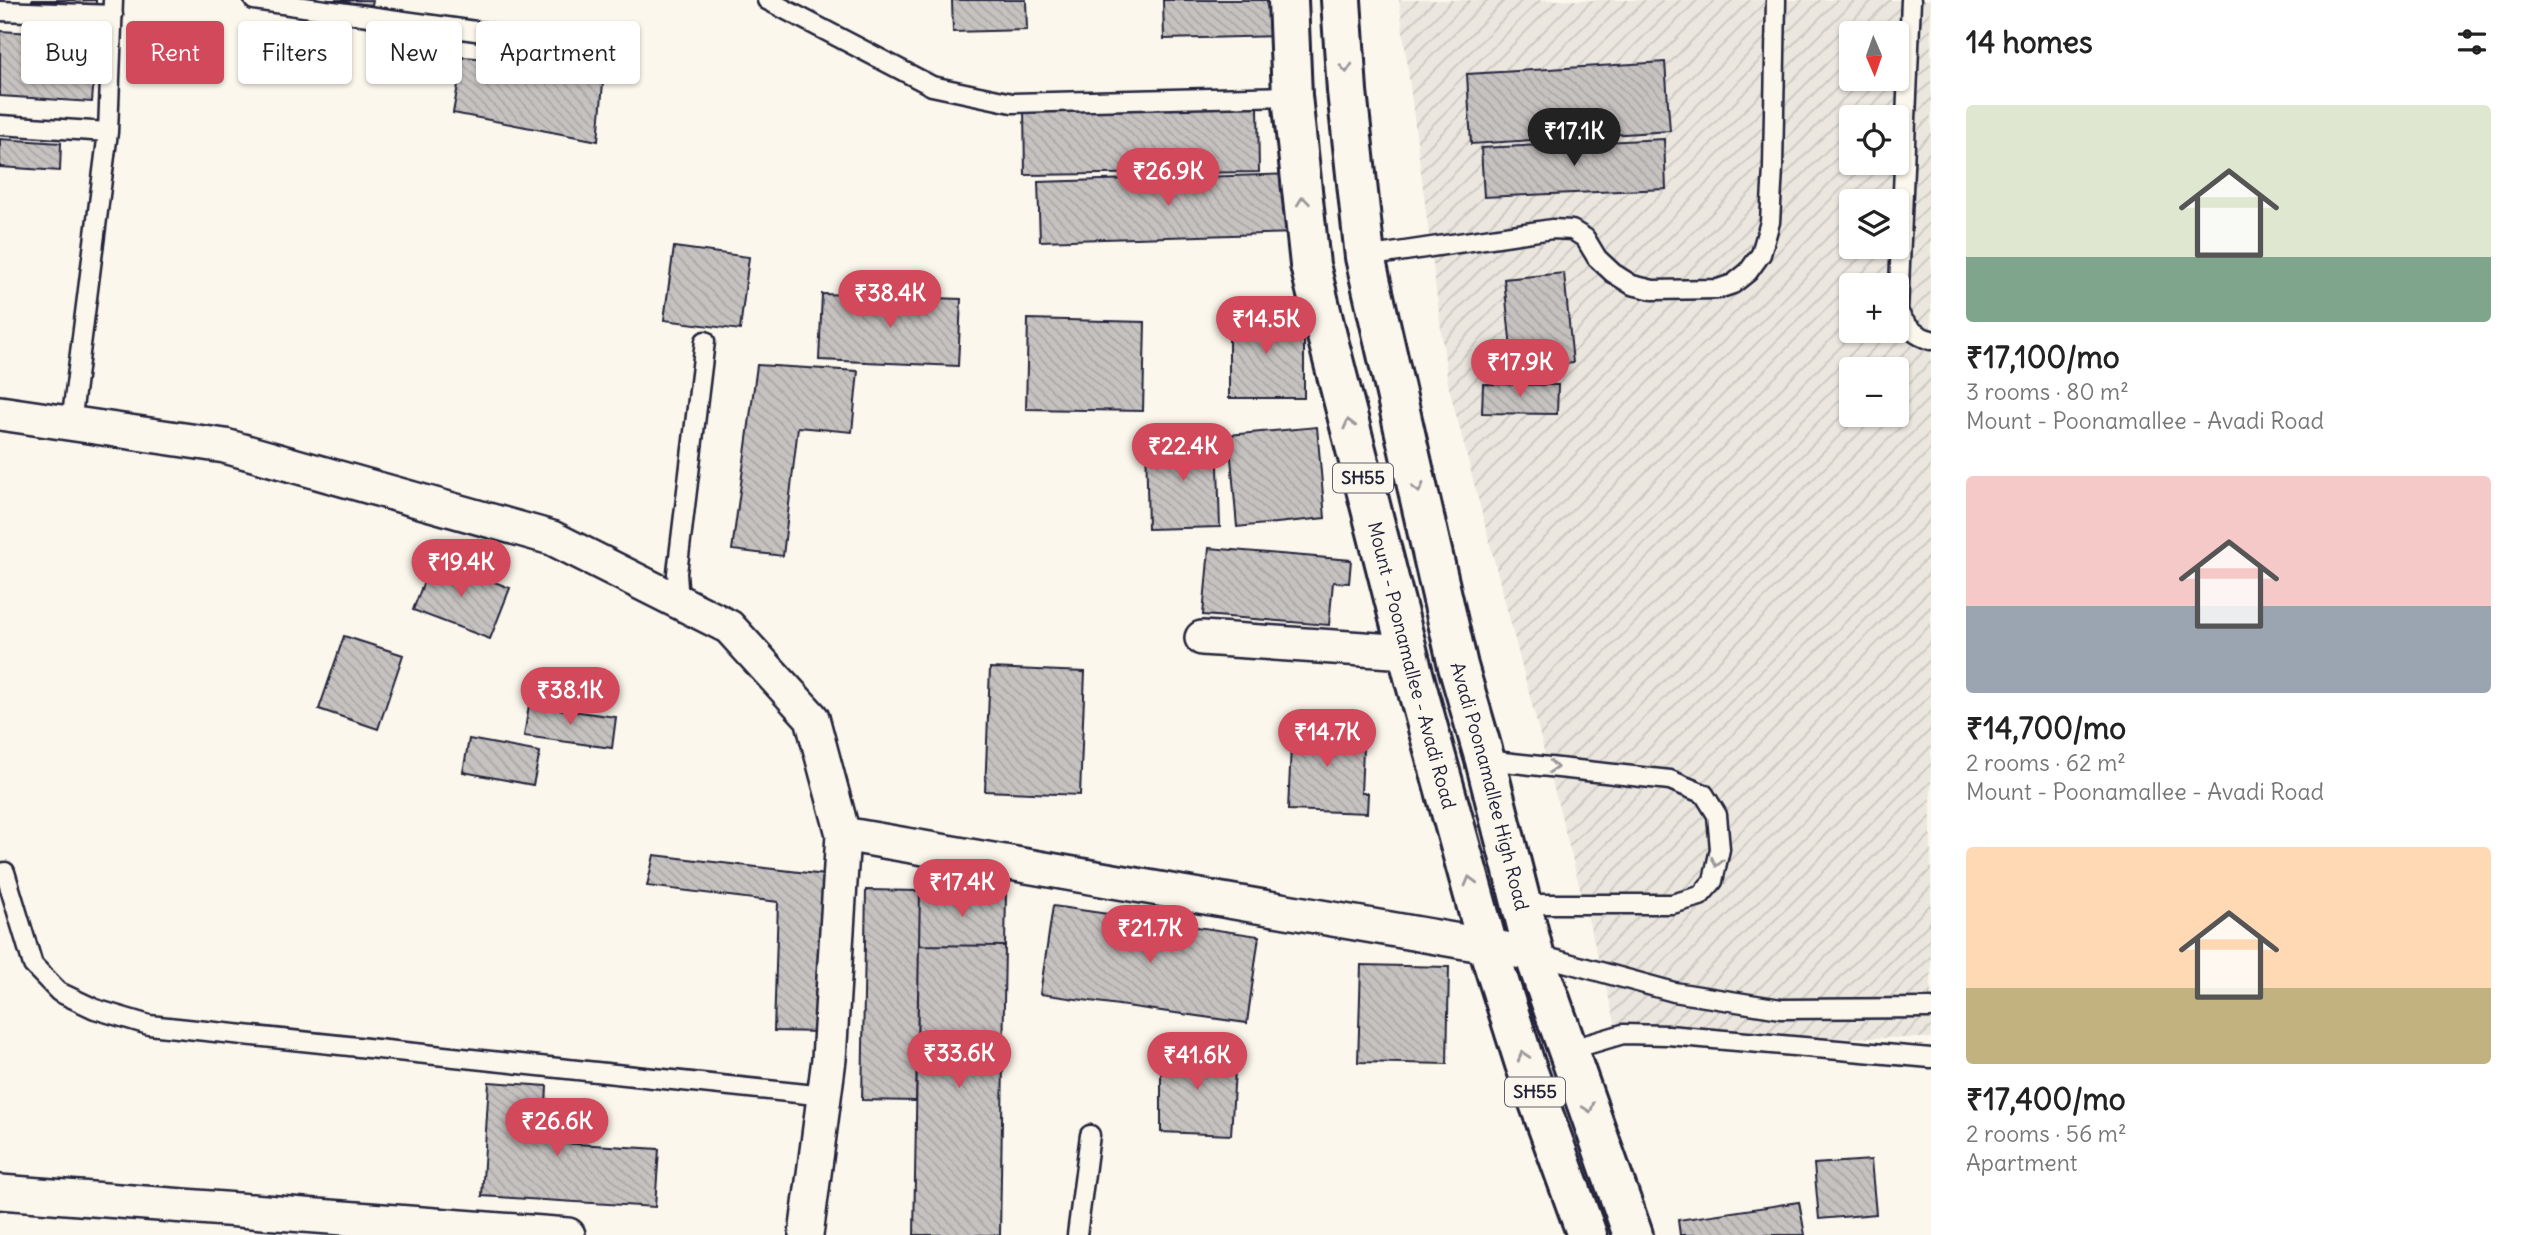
<!DOCTYPE html>
<html lang="en">
<head>
<meta charset="utf-8">
<style>
  :root { --surface:#fff; --page:#f2f2f2; --text:#222; --muted:#767676; --accent:#d1495b }
  body { margin:0; font-family:Delius,sans-serif; background:var(--page); color:var(--text); height:100vh; display:flex; flex-direction:column; font-size:26px; white-space:nowrap }
  * { box-sizing:border-box; margin:0 }
  p { font-size:23px; color:var(--muted) }
  .icon { flex:none; width:38px; height:38px; fill:none; stroke:currentColor; stroke-width:2; stroke-linecap:round; stroke-linejoin:round }
  .map { position:relative; flex:1; overflow:hidden }
  .sheet { display:flex; flex-direction:column; background:var(--surface); width:595px }
  .sheet>* { flex:none }
  .hud { position:absolute; left:21px; top:21px; width:665px; height:63px; display:flex; gap:14px }
  .needle { width:46px; rotate:178deg }
  .tools { position:absolute; left:1839px; top:21px; display:grid; gap:14px }
  .tools a { display:grid; place-items:center; width:70px; height:70px; border-radius:7px; background:var(--surface); box-shadow:0 2px 5px #0004; font-size:35px }
  .price { position:absolute; translate:-50% -60px; padding:0 16px; border-radius:24px; background:var(--accent); color:#fff; font-size:23px; line-height:46px; filter:drop-shadow(0 2px 4px #0008) }
  .price::after { content:''; position:absolute; left:50%; top:42px; width:21px; height:16px; margin-left:-10px; background:inherit; clip-path:polygon(0 0,100% 0,50% 100%) }
  .price.on { background:#222; color:#fff }
  ul { padding:0; list-style:none }
  li { display:grid; align-content:center; gap:14px; height:371px; padding:0 35px }
  li span { display:grid; place-items:center; height:217px; border-radius:7px; color:#555 }
  li>.icon { margin-inline-start:auto }
  span .icon { width:126px; height:126px; fill:#fffc; stroke-width:1 }
  li b { font-size:30px }
  h2 { display:flex; justify-content:space-between; align-items:center; height:84px; padding:0 35px; font-size:30px }
  .tag { padding:0 24px; border-radius:7px; background:var(--surface); box-shadow:0 2px 5px #0004; font-size:24px; line-height:63px }
  .tag.on { background:var(--accent); color:#fff }
  main { display:flex; flex:1; min-height:0 }
  .map>svg:first-child { display:block }
  .industrial { fill:url(#industrial-furrows); fill-rule:evenodd }
  .building { fill:url(#building-back-hatch); stroke:#22223b; stroke-width:2 }
  .lines { fill:none; stroke-linecap:round; stroke-linejoin:round }
  .service-casing { stroke:#22223b; stroke-width:23 }
  .minor-casing { stroke:#22223b; stroke-width:38 }
  .primary-casing { stroke:#22223b; stroke-width:44 }
  .service { stroke:#fbf7ec; stroke-width:18 }
  .minor { stroke:#fbf7ec; stroke-width:33 }
  .primary { stroke:#fbf7ec; stroke-width:38 }
  .oneway { stroke:#99979c }
  .labels { text-anchor:middle; stroke-width:6; stroke-linejoin:round; paint-order:stroke }
  .shield { fill:#fbf7ec; stroke:#636270; stroke-width:2 }
  .shield-label { font-size:18px; font-weight:bold; fill:#22223b }
  .street-label { font-size:19px; fill:#22223b; stroke:#fbf7ec }
</style>
</head>
<body>
<main>
<div class="map">
<svg width="1931" height="1235" viewBox="0 0 1931 1235">
  <defs>
    <pattern id="industrial-furrows" width="10" height="10" patternUnits="userSpaceOnUse" patternTransform="scale(1.75)"><rect width="10" height="10" fill="#ebe7df"/><path d="M-1 1l2-2M0 10L10 0M9 11l2-2" fill="none" stroke="#c9c6c0"/></pattern>
    <pattern id="building-back-hatch" width="6" height="6" patternUnits="userSpaceOnUse" patternTransform="scale(1.75)"><rect width="6" height="6" fill="#c6c2c0"/><path d="M-1 5l2 2M0 0l6 6M5-1l2 2" fill="none" stroke="#aaa6a6"/></pattern>
  </defs>
  <rect width="100%" height="100%" fill="#fbf7ec"/>
  <filter id="ink" filterUnits="userSpaceOnUse"><feTurbulence type="fractalNoise" baseFrequency=".0143" numOctaves="2"/><feDisplacementMap in="SourceGraphic" scale="14" xChannelSelector="R" yChannelSelector="G"/><feConvolveMatrix kernelMatrix="1 2 1 2 8 2 1 2 1" color-interpolation-filters="sRGB"/></filter>
  <g filter="url(#ink)">
    <!-- industrial -->
    <path class="industrial" d="M 1399,0 L 1931,0 L 1931,1038 L 1619,1037 L 1448,384 ZM 1852,33 L 1897,33 L 1897,79 L 1852,79 ZM 1852,117 L 1897,117 L 1897,163 L 1852,163 ZM 1852,201 L 1897,201 L 1897,247 L 1852,247 ZM 1852,285 L 1897,285 L 1897,331 L 1852,331 ZM 1852,369 L 1897,369 L 1897,415 L 1852,415 Z"/>
    <!-- building -->
    <path class="building" d="M 31,0 L 96,0 L 96,5 Z
      M 327,0 L 373,0 L 372,5 Z
      M 952,0 L 1026,0 L 1027,30 L 953,32 Z
      M 1163,0 L 1282,0 L 1283,36 L 1164,39 Z
      M 0,31 L 97,37 L 92,102 L 0,96 Z
      M 549,55 L 605,59 L 598,141 L 453,113 L 463,57 L 548,63 Z
      M 1665,62 L 1670,131 L 1471,144 L 1467,74 Z
      M 1258,106 L 1259,172 L 1025,175 L 1024,109 Z
      M 0,139 L 61,143 L 60,171 L 0,167 Z
      M 1664,139 L 1666,189 L 1484,197 L 1481,148 Z
      M 1295,174 L 1298,233 L 1040,241 L 1038,182 Z
      M 674,247 L 749,257 L 740,330 L 664,320 Z
      M 1564,273 L 1573,363 L 1513,369 L 1504,279 Z
      M 822,294 L 961,299 L 958,366 L 819,360 Z
      M 1229,315 L 1304,315 L 1304,398 L 1229,398 Z
      M 1028,319 L 1145,322 L 1143,411 L 1026,409 Z
      M 757,365 L 858,371 L 852,432 L 798,427 L 783,556 L 732,550 Z
      M 1483,384 L 1558,385 L 1557,414 L 1482,413 Z
      M 1317,427 L 1325,518 L 1237,527 L 1229,435 Z
      M 1217,436 L 1220,527 L 1148,529 L 1146,439 Z
      M 1209,548 L 1351,560 L 1349,583 L 1333,582 L 1329,625 L 1203,615 Z
      M 433,558 L 510,588 L 490,639 L 413,610 Z
      M 344,636 L 403,655 L 378,729 L 319,709 Z
      M 990,668 L 1085,672 L 1080,795 L 985,791 Z
      M 529,705 L 616,717 L 612,748 L 524,736 Z
      M 1292,725 L 1364,727 L 1361,793 L 1368,793 L 1367,813 L 1288,810 Z
      M 469,739 L 540,752 L 533,785 L 463,772 Z
      M 654,855 L 825,875 L 820,1032 L 774,1031 L 778,902 L 647,886 Z
      M 866,890 L 920,891 L 916,1101 L 862,1100 Z
      M 920,891 L 1006,893 L 1005,946 L 919,945 Z
      M 1053,906 L 1259,936 L 1247,1023 L 1040,994 Z
      M 919,945 L 1005,946 L 1000,1235 L 914,1235 Z
      M 1361,965 L 1449,967 L 1447,1064 L 1358,1062 Z
      M 1161,1049 L 1236,1053 L 1231,1135 L 1161,1132 Z
      M 489,1082 L 547,1086 L 544,1142 L 659,1149 L 655,1207 L 482,1196 Z
      M 1871,1160 L 1876,1214 L 1819,1219 L 1814,1164 Z
      M 1799,1202 L 1805,1235 L 1680,1235 L 1678,1220 Z"/>
    <g class="lines">
      <!-- service casing -->
      <g class="service-casing">
        <path id="service" d="M 254,0 L 490,33
          M 767,0 L 932,86 L 1012,103 L 1292,96
          M 1911,0 L 1898,311 C 1905,326 1915,336 1931,340
          M 0,11 L 113,15
          M 0,125 L 108,132
          M 1365,257 L 1552,229 L 1572,230 L 1585,238 L 1597,258 L 1613,273 L 1632,285 L 1653,290 L 1718,289 L 1733,284 L 1748,272 L 1761,254 L 1770,222 L 1773,168 L 1776,0
          M 71,424 L 108,132 L 113,0
          M 679,602 L 677,573 L 705,341
          M 1485,760 L 1670,780 L 1704,794 L 1717,815 L 1720,849 L 1713,881 L 1700,896 L 1672,904 L 1522,904
          M 5,872 L 33,965 L 59,992 L 95,1009 L 149,1025 L 825,1096
          M 1535,954 L 1674,992 L 1781,1009 L 1931,1008
          M 1569,1050 L 1623,1034 L 1668,1035 L 1931,1058
          M 1077,1235 L 1090,1135"/>
      </g>
      <!-- minor casing -->
      <g class="minor-casing">
        <path id="minor" d="M 0,413 L 225,446 L 552,538 L 729,627 L 812,718 L 843,834 L 829,1059 L 806,1235
          M 1202,638 L 1407,652
          M 843,834 L 1534,954
          M 0,1192 L 568,1235"/>
      </g>
      <!-- primary casing -->
      <g class="primary-casing">
        <g id="primary">
          <path id="s1" d="M 1288,0 L 1292,96 L 1310,265 L 1327,336 L 1414,677 L 1488,947 L 1525,1064 L 1587,1235"/>
          <path id="s2" d="M 1341,0 L 1347,91 L 1365,257 L 1458,666 L 1485,760 L 1534,954 L 1633,1235"/>
        </g>
      </g>
      <!-- service -->
      <use href="#service" class="service"/>
      <!-- minor -->
      <use href="#minor" class="minor"/>
      <!-- primary -->
      <use href="#primary" class="primary"/>
    </g>
    <!-- one-way arrows -->
    <defs><path id="oneway-chevron" d="M-2-3.5L2.5 0L-2 3.5" fill="none" stroke-width="1.6" stroke-linecap="round" stroke-linejoin="round" transform="scale(1.75)"/></defs>
    <g class="oneway">
      <use href="#oneway-chevron" transform="translate(1346 68) rotate(86)"/>
      <use href="#oneway-chevron" transform="translate(1303 201) rotate(-96)"/>
      <use href="#oneway-chevron" transform="translate(1349 424) rotate(-104)"/>
      <use href="#oneway-chevron" transform="translate(1418 488) rotate(77)"/>
      <use href="#oneway-chevron" transform="translate(1553 767) rotate(6)"/>
      <use href="#oneway-chevron" transform="translate(1717 862) rotate(102)"/>
      <use href="#oneway-chevron" transform="translate(1470 881) rotate(-105)"/>
      <use href="#oneway-chevron" transform="translate(1523 1056) rotate(-108)"/>
      <use href="#oneway-chevron" transform="translate(1589 1108) rotate(71)"/>
    </g>
  </g>
  <g class="labels">
    <!-- shield labels -->
    <g class="shield">
      <rect x="1333" y="463.5" width="60" height="29" rx="5"/>
      <rect x="1505" y="1077.5" width="60" height="29" rx="5"/>
    </g>
    <g class="shield-label">
      <text x="1363" y="484">SH55</text>
      <text x="1535" y="1098">SH55</text>
    </g>
    <!-- street labels -->
    <g class="street-label">
      <text dy="7" stroke="none"><textPath href="#s1" startOffset="679">Mount - Poonamallee - Avadi Road</textPath></text>
      <text dy="7" stroke="none"><textPath href="#s2" startOffset="802">Avadi Poonamallee High Road</textPath></text>
    </g>
  </g>
</svg>
<div class="tools">
<a><svg class="needle" viewBox="-14 -14 28 28"><path d="M0-13l5 13h-10z" fill="#e53935"/><path d="M0 13l5-13h-10z" fill="#767676"/></svg></a>
<a><svg class="icon" aria-label="locate" viewBox="0 0 24 24"><circle cx="12" cy="12" r="6"/><path d="M12 2v4M12 18v4M2 12h4M18 12h4"/></svg></a>
<a><svg class="icon" aria-label="layers" viewBox="0 0 24 24"><path d="M12 4l9 5-9 5-9-5zM3 14l9 5 9-5"/></svg></a>
<a>+</a>
<a>−</a>
</div>
<b class="price on" style="left:1574px;top:168px">₹17.1K</b>
<b class="price" style="left:1168px;top:208px">₹26.9K</b>
<b class="price" style="left:890px;top:330px">₹38.4K</b>
<b class="price" style="left:1266px;top:356px">₹14.5K</b>
<b class="price" style="left:1520px;top:399px">₹17.9K</b>
<b class="price" style="left:1183px;top:483px">₹22.4K</b>
<b class="price" style="left:461px;top:599px">₹19.4K</b>
<b class="price" style="left:570px;top:727px">₹38.1K</b>
<b class="price" style="left:1327px;top:769px">₹14.7K</b>
<b class="price" style="left:962px;top:919px">₹17.4K</b>
<b class="price" style="left:1150px;top:965px">₹21.7K</b>
<b class="price" style="left:959px;top:1090px">₹33.6K</b>
<b class="price" style="left:1197px;top:1092px">₹41.6K</b>
<b class="price" style="left:557px;top:1158px">₹26.6K</b>
<div class="hud">
<a class="tag">Buy</a>
<a class="tag on">Rent</a>
<a class="tag">Filters</a>
<a class="tag">New</a>
<a class="tag">Apartment</a>
</div>
</div>
<section class="sheet">
<h2>14 homes<svg class="icon" aria-label="filters" viewBox="0 0 24 24"><path d="M4 7h16M4 17h16"/><circle cx="9" cy="7" r="2"/><circle cx="15" cy="17" r="2"/></svg></h2>
<ul>
<li><span style="background:linear-gradient(#dfe7d0 70%,#7fa58c 0)"><svg class="icon" aria-label="home" viewBox="0 0 24 24"><path d="M3 11l9-7 9 7M6 9v11h12V9"/></svg></span><div><b>₹17,100/mo</b><p>3 rooms · 80 m²</p><p>Mount - Poonamallee - Avadi Road</p></div></li>
<li><span style="background:linear-gradient(#f6c9c9 60%,#9aa5b1 0)"><svg class="icon" aria-label="home" viewBox="0 0 24 24"><path d="M3 11l9-7 9 7M6 9v11h12V9"/></svg></span><div><b>₹14,700/mo</b><p>2 rooms · 62 m²</p><p>Mount - Poonamallee - Avadi Road</p></div></li>
<li><span style="background:linear-gradient(#ffd9b3 65%,#c2b280 0)"><svg class="icon" aria-label="home" viewBox="0 0 24 24"><path d="M3 11l9-7 9 7M6 9v11h12V9"/></svg></span><div><b>₹17,400/mo</b><p>2 rooms · 56 m²</p><p>Apartment</p></div></li>
</ul>
</section>
</main>
</body>
</html>
